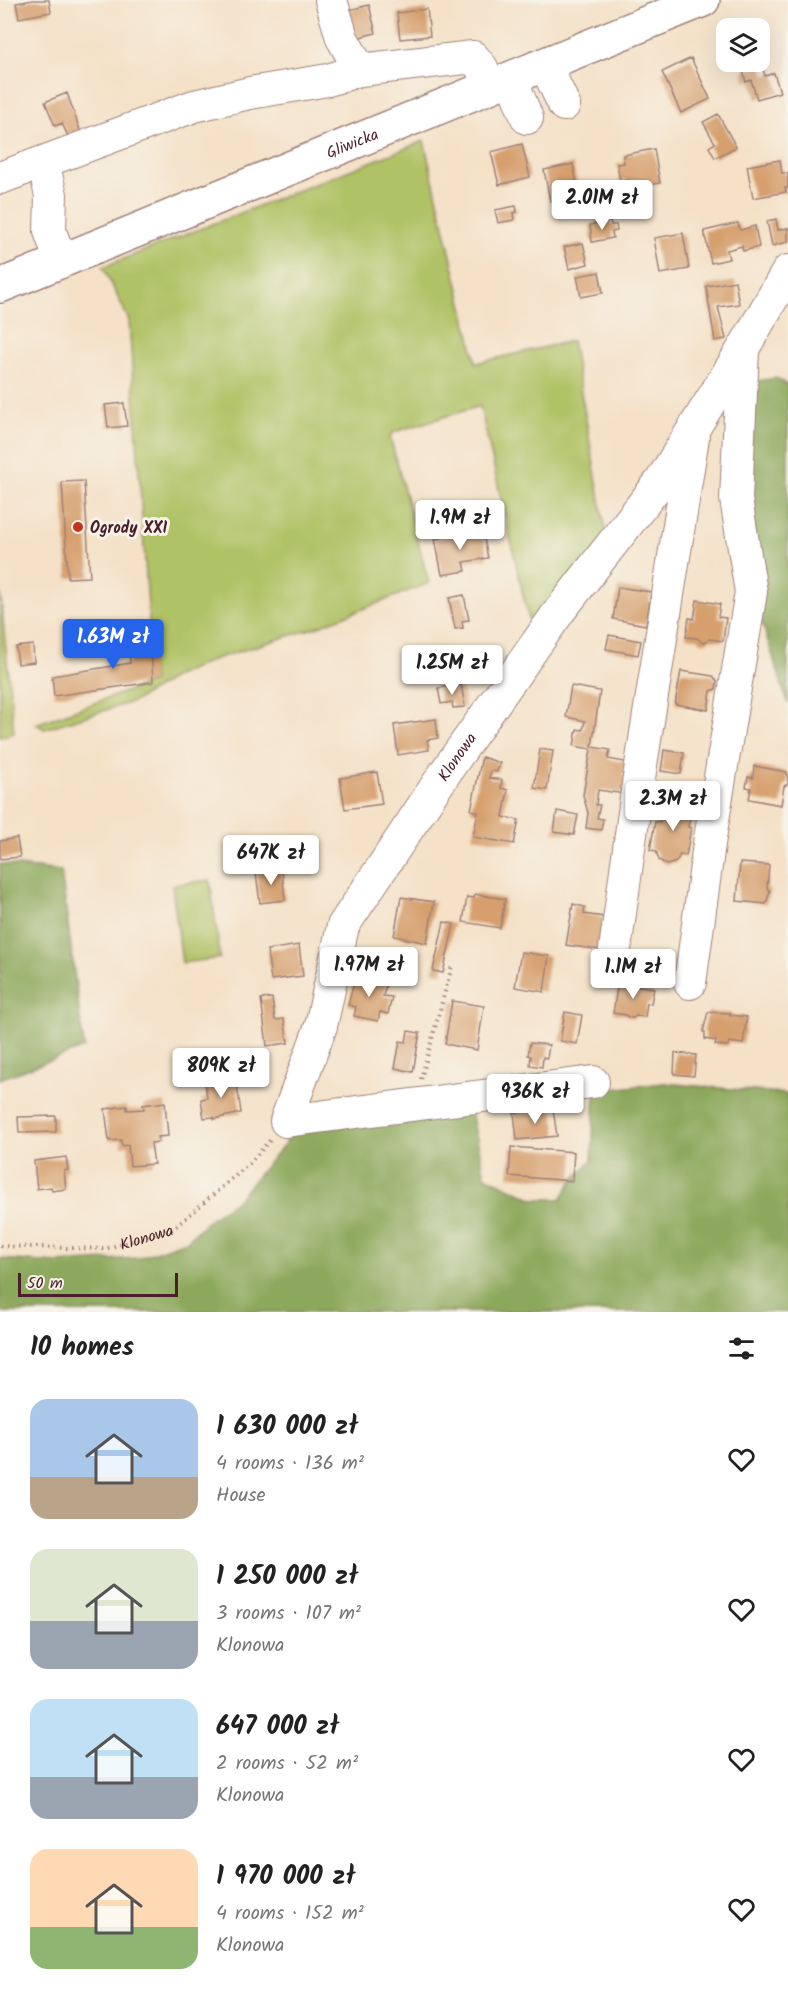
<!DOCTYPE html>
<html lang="en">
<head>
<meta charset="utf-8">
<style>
  :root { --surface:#fff; --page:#f2f2f2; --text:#222; --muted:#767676; --accent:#2563eb }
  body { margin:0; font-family:Kalam,sans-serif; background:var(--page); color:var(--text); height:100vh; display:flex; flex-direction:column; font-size:22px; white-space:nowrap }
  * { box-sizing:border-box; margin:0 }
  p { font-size:20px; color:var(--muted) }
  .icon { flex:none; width:33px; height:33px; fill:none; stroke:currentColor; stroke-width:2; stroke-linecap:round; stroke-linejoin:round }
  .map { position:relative; height:1312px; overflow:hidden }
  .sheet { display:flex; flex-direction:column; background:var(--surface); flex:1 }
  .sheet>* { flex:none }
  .fabs { position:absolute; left:716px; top:18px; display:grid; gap:12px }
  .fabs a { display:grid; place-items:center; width:54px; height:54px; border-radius:12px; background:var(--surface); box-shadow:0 6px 24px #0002; font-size:30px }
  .scale { position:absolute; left:18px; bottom:15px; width:160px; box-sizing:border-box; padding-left:6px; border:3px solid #4a1f2b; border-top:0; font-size:16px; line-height:21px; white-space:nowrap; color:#4a1f2b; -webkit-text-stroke:4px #f7f3e8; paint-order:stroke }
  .price { position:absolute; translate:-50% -51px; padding:0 14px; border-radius:6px; background:#fff; color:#222; font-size:20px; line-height:39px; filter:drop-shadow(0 2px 3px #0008) }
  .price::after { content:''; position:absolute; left:50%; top:36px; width:18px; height:14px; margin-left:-9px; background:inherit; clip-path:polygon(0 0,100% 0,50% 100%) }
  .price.on { background:var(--accent); color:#fff }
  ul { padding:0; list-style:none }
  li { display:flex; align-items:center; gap:18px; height:150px; padding:0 30px }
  li span { display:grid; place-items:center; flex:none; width:168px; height:120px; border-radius:18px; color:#555 }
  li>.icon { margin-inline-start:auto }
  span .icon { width:72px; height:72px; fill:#fffc; stroke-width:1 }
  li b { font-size:26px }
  h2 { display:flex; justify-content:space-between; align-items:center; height:72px; padding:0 30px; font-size:26px }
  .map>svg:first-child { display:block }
  .green { fill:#b0c266; stroke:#7d7048; stroke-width:1.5 }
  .forest { fill:#8ca85b; stroke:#6b6443; stroke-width:1.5 }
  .building { fill:#d69f6d }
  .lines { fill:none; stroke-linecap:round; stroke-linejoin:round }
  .minor-casing { stroke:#9f8079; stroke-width:34 }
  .major-casing { stroke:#9f8079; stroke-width:36 }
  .path { stroke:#9f8079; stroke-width:4; stroke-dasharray:1.5 4.5; stroke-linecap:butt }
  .minor { stroke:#fff; stroke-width:32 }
  .major { stroke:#fff; stroke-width:33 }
  .poi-dot { fill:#c8321e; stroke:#f7f3e8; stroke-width:2 }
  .labels { text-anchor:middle; stroke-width:6; stroke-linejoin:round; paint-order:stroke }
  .street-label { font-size:16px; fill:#4a1f2b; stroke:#f7f3e8 }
  .poi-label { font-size:16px; font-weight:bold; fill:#4a1f2b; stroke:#f7f3e8; text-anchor:start }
</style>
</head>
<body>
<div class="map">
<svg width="788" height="1312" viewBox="0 0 788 1312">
  <rect width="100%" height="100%" fill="#f7f3e8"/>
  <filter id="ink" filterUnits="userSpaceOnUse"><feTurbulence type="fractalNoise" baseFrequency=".0167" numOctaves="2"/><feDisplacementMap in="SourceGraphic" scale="12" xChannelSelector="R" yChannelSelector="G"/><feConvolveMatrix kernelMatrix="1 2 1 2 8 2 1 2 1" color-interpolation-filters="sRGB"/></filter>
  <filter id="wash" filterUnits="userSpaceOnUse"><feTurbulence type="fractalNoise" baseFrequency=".008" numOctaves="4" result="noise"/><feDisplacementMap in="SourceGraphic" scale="24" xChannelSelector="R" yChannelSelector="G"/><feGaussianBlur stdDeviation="1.35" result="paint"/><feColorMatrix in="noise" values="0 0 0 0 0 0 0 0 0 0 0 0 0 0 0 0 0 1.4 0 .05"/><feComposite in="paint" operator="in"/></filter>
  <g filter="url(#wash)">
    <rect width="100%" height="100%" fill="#f4e1c7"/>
    <!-- green -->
    <path class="green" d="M 424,141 L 476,363 L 572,341 L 607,539 L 533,638 L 480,406 L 394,432 L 390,437 L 429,583 L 314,628 L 215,659 L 178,675 L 135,701 L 44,729 L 36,724 L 153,682 L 129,320 L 103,267 Z
      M 0,590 L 14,733 L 0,737 Z
      M 210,880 L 220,958 L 182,963 L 172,885 Z"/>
    <!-- forest -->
    <path class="forest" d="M 776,378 L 788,385 L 788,704 L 758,610 L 746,383 Z
      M 0,864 L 61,871 L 84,1048 L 0,1079 Z
      M 664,1083 L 788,1094 L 788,1312 L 0,1312 L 0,1259 L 58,1263 L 138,1258 L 186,1241 L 211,1218 L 239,1198 L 296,1130 L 470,1107 L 485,1176 L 534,1199 L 561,1199 L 572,1181 L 592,1160 L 595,1091 Z"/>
    <g id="blocks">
      <!-- building -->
      <path class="building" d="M 33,0 L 49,0 L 51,12 L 19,18 L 16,3 Z
        M 369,5 L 376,33 L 356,38 L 349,10 Z
        M 427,9 L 430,36 L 400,39 L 397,13 Z
        M 691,58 L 710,99 L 681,113 L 662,72 Z
        M 762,66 L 765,76 L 774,73 L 780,92 L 757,99 L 751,80 L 746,82 L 743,71 Z
        M 67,93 L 82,136 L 70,141 L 62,123 L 55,126 L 45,102 Z
        M 718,114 L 736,147 L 715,158 L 709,147 L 715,143 L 703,122 Z
        M 522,144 L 530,177 L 499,185 L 491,152 Z
        M 654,149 L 660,183 L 629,189 L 628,180 L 620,181 L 617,164 L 624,163 L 623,155 Z
        M 780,160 L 782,173 L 788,173 L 788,188 L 785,188 L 786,192 L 753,198 L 747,166 Z
        M 573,164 L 581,204 L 565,207 L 563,199 L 550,201 L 544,170 Z
        M 516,206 L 517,212 L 513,213 L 514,220 L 498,223 L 495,210 Z
        M 776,219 L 778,230 L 788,228 L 788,242 L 772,246 L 767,221 Z
        M 610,221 L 611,225 L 616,225 L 617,231 L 612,232 L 613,238 L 592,242 L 590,225 Z
        M 738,223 L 740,230 L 755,226 L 759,247 L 743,251 L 742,246 L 727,250 L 729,259 L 711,263 L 704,231 Z
        M 683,233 L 689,269 L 660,274 L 654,238 Z
        M 583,243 L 588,264 L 569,269 L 564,247 Z
        M 599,272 L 603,293 L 581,297 L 577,276 Z
        M 735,281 L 739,304 L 718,307 L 726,339 L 715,341 L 706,286 Z
        M 124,403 L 127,426 L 108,428 L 105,405 Z
        M 84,481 L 90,577 L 68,578 L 62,482 Z
        M 482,529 L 488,558 L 464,562 L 466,571 L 442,575 L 435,539 Z
        M 618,587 L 651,592 L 646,625 L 613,619 Z
        M 464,595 L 469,620 L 462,621 L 463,628 L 455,629 L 449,598 Z
        M 697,600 L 720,604 L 718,617 L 726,618 L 723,641 L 709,639 L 708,641 L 703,643 L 697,638 L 686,637 L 689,618 L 694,619 Z
        M 150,627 L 153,682 L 54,696 L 52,676 L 130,663 L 128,629 Z
        M 609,635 L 641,641 L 638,655 L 606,649 Z
        M 33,645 L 34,662 L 18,664 L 16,647 Z
        M 681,671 L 713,676 L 717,681 L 716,689 L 711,691 L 708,710 L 675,704 Z
        M 461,684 L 465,707 L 453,708 L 452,702 L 441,704 L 438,688 Z
        M 571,686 L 600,691 L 592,747 L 610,750 L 608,759 L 625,762 L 623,777 L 627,777 L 625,794 L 598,790 L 596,805 L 600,805 L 597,818 L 603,819 L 601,830 L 586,828 L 588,813 L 583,795 L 591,749 L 574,746 L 577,729 L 583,730 L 585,721 L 566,717 Z
        M 436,719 L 438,738 L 427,740 L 429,750 L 398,755 L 394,725 Z
        M 540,749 L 553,751 L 547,790 L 534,788 Z
        M 664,750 L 684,753 L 681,774 L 661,771 Z
        M 482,757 L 500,763 L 497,772 L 491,771 L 489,778 L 502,780 L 501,788 L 508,790 L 503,817 L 519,820 L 514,844 L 473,837 L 478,812 L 471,810 Z
        M 754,766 L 787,772 L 788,784 L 784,786 L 781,805 L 749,799 L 751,788 L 746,787 L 748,777 L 753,778 Z
        M 377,772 L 382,804 L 345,809 L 340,778 Z
        M 672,800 L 697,804 L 694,818 L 690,818 L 688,827 L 691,828 L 686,856 L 680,855 L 676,862 L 667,865 L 659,860 L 656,851 L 650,850 L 655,822 L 660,822 L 662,813 L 670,814 Z
        M 557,811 L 578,815 L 574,835 L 554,832 Z
        M 17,838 L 20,857 L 0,859 L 0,841 Z
        M 740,863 L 769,865 L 767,888 L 770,891 L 766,904 L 737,901 Z
        M 282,870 L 285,900 L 260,903 L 256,873 Z
        M 475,894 L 505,899 L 500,928 L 463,922 L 467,897 L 474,898 Z
        M 401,897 L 434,902 L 427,943 L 394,936 Z
        M 573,904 L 585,907 L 584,914 L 604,917 L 599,950 L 566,945 Z
        M 444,922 L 454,924 L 443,973 L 433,971 Z
        M 299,945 L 303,976 L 271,980 L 267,950 Z
        M 521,952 L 549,956 L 544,992 L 515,987 Z
        M 356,974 L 387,981 L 383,996 L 392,997 L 388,1014 L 380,1012 L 378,1021 L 354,1016 L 356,1007 L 348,1005 Z
        M 618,983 L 654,988 L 651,1004 L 647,1003 L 645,1017 L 636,1016 L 633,1018 L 628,1017 L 626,1015 L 613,1013 Z
        M 272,998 L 275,1020 L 284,1019 L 288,1043 L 267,1046 L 261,999 Z
        M 452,1001 L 484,1006 L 477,1050 L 445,1044 Z
        M 565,1012 L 582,1015 L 577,1044 L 560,1041 Z
        M 708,1012 L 731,1013 L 730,1015 L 747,1017 L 743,1044 L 729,1042 L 728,1046 L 715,1045 L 716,1041 L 705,1039 L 705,1032 L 703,1032 Z
        M 408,1031 L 420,1033 L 413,1072 L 395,1068 L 400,1041 L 406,1042 Z
        M 530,1043 L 549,1045 L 547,1058 L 543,1057 L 542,1067 L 530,1065 L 531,1056 L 528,1055 Z
        M 675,1053 L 696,1055 L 694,1076 L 674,1074 Z
        M 236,1078 L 241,1113 L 214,1119 L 214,1117 L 204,1118 L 201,1099 L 207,1098 L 205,1083 Z
        M 165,1102 L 168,1136 L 158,1137 L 159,1142 L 151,1143 L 154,1164 L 130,1166 L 128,1145 L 122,1146 L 121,1140 L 109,1141 L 105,1109 L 127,1106 L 127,1110 L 144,1109 L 143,1105 Z
        M 553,1109 L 557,1136 L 517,1140 L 514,1113 Z
        M 56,1116 L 56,1132 L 19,1133 L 18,1117 Z
        M 511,1147 L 574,1152 L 572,1181 L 509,1176 Z
        M 66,1157 L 68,1170 L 64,1171 L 66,1189 L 52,1191 L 51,1187 L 37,1189 L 34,1161 Z"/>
    </g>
  </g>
  <g filter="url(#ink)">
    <use href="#blocks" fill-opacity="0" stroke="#9f8079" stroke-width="1.5"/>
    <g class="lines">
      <!-- minor casing -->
      <g class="minor-casing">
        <g id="minor">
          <path d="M 331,0 L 342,38 L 360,70 L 473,57 L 482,68 L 490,87"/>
          <path d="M 545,64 L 564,105"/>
          <path d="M 511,78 L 527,118"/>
          <path d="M 43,163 L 51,195 L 50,231 L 61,262"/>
          <path d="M 0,178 L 194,106 L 250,93 L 328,80 L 360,70"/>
          <path d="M 612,971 L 638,784 L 693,437"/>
          <path d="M 690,983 L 709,844 L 751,592 L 736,499 L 743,350"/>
          <path id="s2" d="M 593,1082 L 286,1121 L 321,1026 L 343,926 L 449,767 L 558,613 L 661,481 L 743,349 L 788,271"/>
        </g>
      </g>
      <!-- major casing -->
      <g class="major-casing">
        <g id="major">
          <path id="s3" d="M 0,286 L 703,0"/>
        </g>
      </g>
      <!-- path -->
      <g class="path">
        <path d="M 421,1079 L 452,966"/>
        <path id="s1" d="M 0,1246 L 105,1249 L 173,1229 L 248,1165 L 270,1140"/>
      </g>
      <!-- minor -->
      <use href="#minor" class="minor"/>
      <!-- major -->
      <use href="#major" class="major"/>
    </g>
  </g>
  <!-- markers -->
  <circle class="poi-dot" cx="78" cy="527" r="6"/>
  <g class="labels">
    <!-- street labels -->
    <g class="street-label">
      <text dy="6" stroke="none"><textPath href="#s3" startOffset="380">Gliwicka</textPath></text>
      <text dy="6" stroke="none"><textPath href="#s2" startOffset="717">Klonowa</textPath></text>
      <text dy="6" stroke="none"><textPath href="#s1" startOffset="148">Klonowa</textPath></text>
    </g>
    <!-- poi labels -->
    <g class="poi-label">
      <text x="90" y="533">Ogrody XXI</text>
    </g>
  </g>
</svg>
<div class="fabs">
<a><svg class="icon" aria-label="layers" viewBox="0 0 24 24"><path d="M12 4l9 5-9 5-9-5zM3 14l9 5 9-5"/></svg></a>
</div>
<div class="scale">50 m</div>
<b class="price" style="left:602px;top:231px">2.01M zł</b>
<b class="price" style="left:460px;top:551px">1.9M zł</b>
<b class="price on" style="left:113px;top:670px">1.63M zł</b>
<b class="price" style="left:452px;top:696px">1.25M zł</b>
<b class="price" style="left:673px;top:832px">2.3M zł</b>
<b class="price" style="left:271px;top:886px">647K zł</b>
<b class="price" style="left:369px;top:998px">1.97M zł</b>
<b class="price" style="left:633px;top:1000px">1.1M zł</b>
<b class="price" style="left:221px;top:1099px">809K zł</b>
<b class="price" style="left:535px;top:1125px">936K zł</b>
</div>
<section class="sheet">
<h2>10 homes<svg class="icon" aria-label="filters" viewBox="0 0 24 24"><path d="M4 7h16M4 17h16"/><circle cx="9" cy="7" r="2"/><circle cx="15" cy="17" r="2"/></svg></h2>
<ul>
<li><span style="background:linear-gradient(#a9c7e8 65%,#b9a48a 0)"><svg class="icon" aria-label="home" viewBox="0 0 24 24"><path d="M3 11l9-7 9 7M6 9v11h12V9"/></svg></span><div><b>1 630 000 zł</b><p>4 rooms · 136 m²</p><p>House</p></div><svg class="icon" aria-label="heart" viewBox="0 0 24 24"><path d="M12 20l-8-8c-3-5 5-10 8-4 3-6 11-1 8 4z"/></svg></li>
<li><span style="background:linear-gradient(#dfe7d0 60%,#9aa5b1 0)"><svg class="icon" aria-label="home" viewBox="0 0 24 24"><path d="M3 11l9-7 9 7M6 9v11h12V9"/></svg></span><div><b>1 250 000 zł</b><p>3 rooms · 107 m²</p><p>Klonowa</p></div><svg class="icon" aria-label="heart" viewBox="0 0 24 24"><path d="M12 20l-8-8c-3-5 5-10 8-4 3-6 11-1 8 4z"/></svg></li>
<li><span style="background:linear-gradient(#bfe0f5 65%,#9aa5b1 0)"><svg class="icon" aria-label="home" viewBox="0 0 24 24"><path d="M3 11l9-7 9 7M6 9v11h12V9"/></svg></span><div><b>647 000 zł</b><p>2 rooms · 52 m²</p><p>Klonowa</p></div><svg class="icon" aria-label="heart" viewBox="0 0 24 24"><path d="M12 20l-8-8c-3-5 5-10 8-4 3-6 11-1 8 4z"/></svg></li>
<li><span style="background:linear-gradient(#ffd9b3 65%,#8fb573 0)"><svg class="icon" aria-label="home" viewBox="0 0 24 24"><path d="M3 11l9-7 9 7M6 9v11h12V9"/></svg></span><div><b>1 970 000 zł</b><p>4 rooms · 152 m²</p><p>Klonowa</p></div><svg class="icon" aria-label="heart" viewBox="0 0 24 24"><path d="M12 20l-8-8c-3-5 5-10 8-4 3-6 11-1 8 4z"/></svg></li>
</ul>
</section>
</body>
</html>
